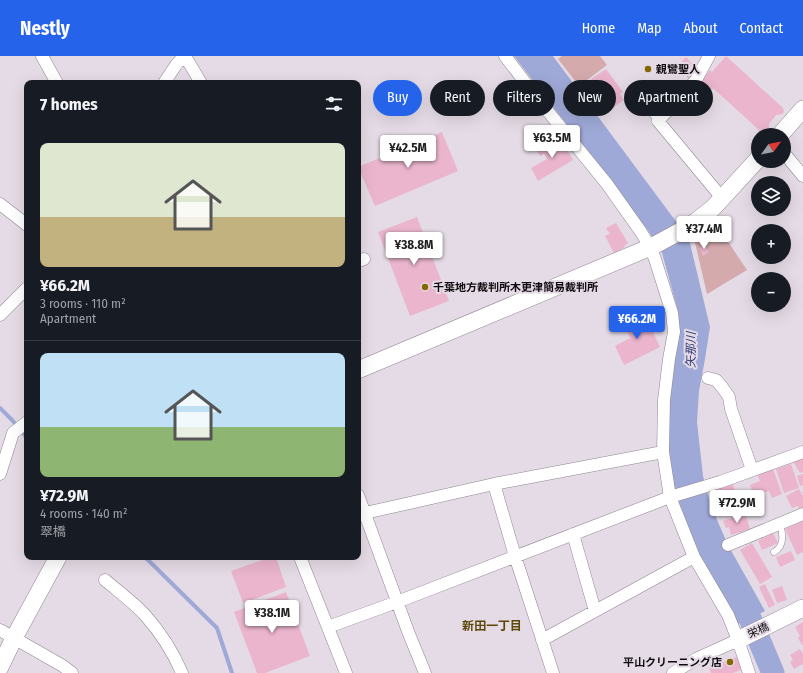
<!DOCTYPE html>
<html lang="en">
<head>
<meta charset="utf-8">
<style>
  :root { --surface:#171b24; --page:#20242c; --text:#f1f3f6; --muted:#9ea1a6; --line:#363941; --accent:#2563eb }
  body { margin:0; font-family:"Fira Sans Condensed","Noto Sans JP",sans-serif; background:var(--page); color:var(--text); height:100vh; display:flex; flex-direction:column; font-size:15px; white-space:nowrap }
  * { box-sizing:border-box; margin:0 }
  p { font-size:13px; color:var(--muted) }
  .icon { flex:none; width:22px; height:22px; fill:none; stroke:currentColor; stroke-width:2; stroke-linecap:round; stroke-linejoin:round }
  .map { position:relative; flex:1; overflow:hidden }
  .side { position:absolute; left:24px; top:24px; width:337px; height:480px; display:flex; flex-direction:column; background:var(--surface); border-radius:8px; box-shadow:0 4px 16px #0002 }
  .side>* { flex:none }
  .top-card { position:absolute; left:373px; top:24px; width:370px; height:36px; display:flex; gap:8px }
  .needle { width:26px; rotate:57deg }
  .fabs { position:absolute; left:751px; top:72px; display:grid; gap:8px }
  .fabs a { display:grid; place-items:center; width:40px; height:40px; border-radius:50%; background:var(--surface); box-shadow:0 4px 16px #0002; font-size:20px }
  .price { position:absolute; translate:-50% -34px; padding:0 9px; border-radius:4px; background:#fff; color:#222; font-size:13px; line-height:26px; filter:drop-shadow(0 1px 2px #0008) }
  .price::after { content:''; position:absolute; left:50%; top:24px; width:12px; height:9px; margin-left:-6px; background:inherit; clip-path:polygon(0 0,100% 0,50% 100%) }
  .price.active { background:var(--accent); color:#fff }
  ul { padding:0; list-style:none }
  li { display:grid; align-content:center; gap:8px; height:212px; padding:0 16px }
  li+li { border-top:1px solid var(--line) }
  li span { display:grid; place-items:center; height:124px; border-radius:8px; color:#555 }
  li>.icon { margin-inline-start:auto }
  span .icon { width:72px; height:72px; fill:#fffc; stroke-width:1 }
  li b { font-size:17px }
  h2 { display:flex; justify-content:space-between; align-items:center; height:48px; padding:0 16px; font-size:17px }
  .chip { padding:0 14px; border-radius:18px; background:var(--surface); box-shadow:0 4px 16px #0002; font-size:14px; line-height:36px }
  .chip.active { background:var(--accent); color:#fff }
  header { display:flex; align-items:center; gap:24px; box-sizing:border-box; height:56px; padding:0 20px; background:var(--accent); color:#fff }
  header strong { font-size:19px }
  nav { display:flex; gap:22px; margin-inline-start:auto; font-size:14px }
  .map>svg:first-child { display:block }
  .green { fill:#d4aaad }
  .water { fill:#9fa9d7 }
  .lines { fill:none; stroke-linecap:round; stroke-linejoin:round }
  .stream { stroke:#9fa9d7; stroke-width:4 }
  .river { stroke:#9fa9d7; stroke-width:23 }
  .building { fill:#eab5cd }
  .lane-casing { stroke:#8f8690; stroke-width:7 }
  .street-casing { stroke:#8f8690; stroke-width:13 }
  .secondary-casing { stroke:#8f8690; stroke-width:18 }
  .lane { stroke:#fff; stroke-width:6 }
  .street { stroke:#fff; stroke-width:12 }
  .secondary { stroke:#fff; stroke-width:17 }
  .poi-dot { fill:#866803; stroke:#e5dbe6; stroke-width:1.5 }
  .labels { text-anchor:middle; stroke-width:4; stroke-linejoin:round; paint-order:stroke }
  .poi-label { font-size:11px; font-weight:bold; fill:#0f0b0f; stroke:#e5dbe6; text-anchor:start }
  .street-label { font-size:11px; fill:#0f0b0f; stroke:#e5dbe6 }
  .water-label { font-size:12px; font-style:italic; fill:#363e78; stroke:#e5dbe6 }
  .neighbourhood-label { font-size:12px; font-weight:bold; fill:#5d4809; stroke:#e5dbe6 }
</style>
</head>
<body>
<header>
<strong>Nestly</strong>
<nav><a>Home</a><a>Map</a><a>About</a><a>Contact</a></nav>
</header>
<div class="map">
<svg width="803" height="617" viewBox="0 0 803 617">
  <rect width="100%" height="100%" fill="#e5dbe6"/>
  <!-- green -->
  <path class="green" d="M 562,0 L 600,0 L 607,9 L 579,30 L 558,3 Z
    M 713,163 L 747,214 L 707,238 L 694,182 Z"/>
  <!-- water -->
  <path class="water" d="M 514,0 L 553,0 L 689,183 L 710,271 L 705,303 L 699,335 L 697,366 L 703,420 L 711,450 L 728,489 L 755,537 L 765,555 L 738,568 L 698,499 L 678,446 L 674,431 L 669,398 L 669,342 L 674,302 L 679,278 L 678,255 L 662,197 L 649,176 Z"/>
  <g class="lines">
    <!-- stream -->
    <path class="stream" d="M 0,352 L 12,364 L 27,382
      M 145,501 L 217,572 L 232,617"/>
    <!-- river -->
    <path class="river" d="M 738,534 L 773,617"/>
  </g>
  <!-- building -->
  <path class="building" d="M 726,0 L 783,52 L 784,56 L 782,58 L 776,59 L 769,68 L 769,73 L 767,75 L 765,76 L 760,75 L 713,32 L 712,34 L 701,26 L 710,14 L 712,16 Z
    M 686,1 L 697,13 L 688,22 L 675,8 L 677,6 L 679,8 Z
    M 670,7 L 676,14 L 668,21 L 662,14 Z
    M 606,13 L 623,36 L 620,38 L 624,44 L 611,53 L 609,50 L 603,55 L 593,41 L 600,36 L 591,23 Z
    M 589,24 L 591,27 L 584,32 L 581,29 Z
    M 442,76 L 458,115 L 375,150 L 358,111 Z
    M 554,84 L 557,89 L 563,86 L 573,104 L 538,125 L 531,112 L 547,103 L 544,98 L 540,100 L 537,94 Z
    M 417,161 L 449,245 L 410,260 L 378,176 Z
    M 616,167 L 628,187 L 624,190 L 625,191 L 614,197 L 605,180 L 610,178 L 606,172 Z
    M 705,189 L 709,196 L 703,200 L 699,192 Z
    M 636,258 L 639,264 L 646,261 L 660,291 L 624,309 L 615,290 L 630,282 L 622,265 Z
    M 803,400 L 803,416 L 800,417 L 792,404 Z
    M 791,408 L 799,432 L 784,437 L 776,413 Z
    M 773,413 L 782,438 L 772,442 L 769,435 L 754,441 L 750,429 L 760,425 L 757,418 Z
    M 803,418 L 803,429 L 800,430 L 797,420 Z
    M 732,426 L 736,439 L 744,437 L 749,451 L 725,460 L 719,446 L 730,441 L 719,445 L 714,433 Z
    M 799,433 L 803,440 L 803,452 L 800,454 L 798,450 L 792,452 L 786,440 Z
    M 745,457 L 750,473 L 731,479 L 729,471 L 726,472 L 723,465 Z
    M 803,465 L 803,496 L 797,499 L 785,473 Z
    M 773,477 L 778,487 L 762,494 L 758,485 Z
    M 752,487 L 772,521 L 760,528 L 740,494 Z
    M 791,495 L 795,504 L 780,511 L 776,501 Z
    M 271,501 L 276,501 L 286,531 L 243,547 L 231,515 Z
    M 765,528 L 775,549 L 769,552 L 759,531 Z
    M 782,530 L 787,544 L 777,547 L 772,534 Z
    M 286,536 L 310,600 L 265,617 L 257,617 L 234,556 Z
    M 803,566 L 803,588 L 802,589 L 798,582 L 800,580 L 795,571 Z
    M 800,593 L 803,598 L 803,608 L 794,613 L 790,606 L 793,604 L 790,599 Z
    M 737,601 L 741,614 L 733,617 L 711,617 L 709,611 Z"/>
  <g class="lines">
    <!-- lane casing -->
    <g class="lane-casing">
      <path id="lane" d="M 639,42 L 658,65
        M 774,496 C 785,490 783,478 780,468"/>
    </g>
    <!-- street casing -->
    <g class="street-casing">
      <path id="street" d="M 42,0 L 57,27
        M 185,0 L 201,27
        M 505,0 L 537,42 L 607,128 L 641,176 L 650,191 L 655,203 L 672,257 L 674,276 L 669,303 L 664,344 L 663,396 L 670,441 L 694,501 L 728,559 L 738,584 L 749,617
        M 709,0 L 696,24 L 658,65 L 722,142
        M 164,27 L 176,9 L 184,0
        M 784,97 L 803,120
        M 0,148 L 27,169
        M 358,205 L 364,203
        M 0,259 L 27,232
        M 708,322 L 716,324 L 722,331 L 729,341 L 731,353 L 752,414
        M 0,418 L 13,377 L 27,366
        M 494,428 L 515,500 L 553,617
        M 358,439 L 409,578 L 425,617
        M 365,457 L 494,428 L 663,396
        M 573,478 L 595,555
        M 728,489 L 803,458
        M 300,501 L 346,617
        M 105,524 C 118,535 134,547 145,559 C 161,577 173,596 182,617
        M 328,571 L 397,546 L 670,441 L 720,426 L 803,396
        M 0,574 L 63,610 L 72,617
        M 542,584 L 694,501
        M 673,617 L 696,603 L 738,584"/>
    </g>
    <!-- secondary casing -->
    <g class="secondary-casing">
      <path id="secondary" d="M 780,79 L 803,53
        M 358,314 L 653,190 L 690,170 L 713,152 L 758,103
        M 738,584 L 803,552
        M 0,611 L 14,582 L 58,501"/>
    </g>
    <!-- lane -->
    <use href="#lane" class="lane"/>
    <!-- street -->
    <use href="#street" class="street"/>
    <!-- secondary -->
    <use href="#secondary" class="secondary"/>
  </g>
  <!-- markers -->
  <g class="poi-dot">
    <circle cx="648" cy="13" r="4"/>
    <circle cx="425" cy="231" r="4"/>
    <circle cx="730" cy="606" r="4"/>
  </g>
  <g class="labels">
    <!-- poi labels -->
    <g class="poi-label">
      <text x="656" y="17">親鸞聖人</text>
      <text x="433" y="235">千葉地方裁判所木更津簡易裁判所</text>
      <text x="722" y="610" text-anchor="end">平山クリーニング店</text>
    </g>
    <!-- street labels -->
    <g class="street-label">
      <text transform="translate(758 574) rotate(-25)" y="4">栄橋</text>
    </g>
    <!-- water labels -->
    <g class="water-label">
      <text transform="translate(691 294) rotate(-89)" y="4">矢那川</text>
    </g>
    <!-- neighbourhood labels -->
    <g class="neighbourhood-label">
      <text x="492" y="574">新田一丁目</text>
    </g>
  </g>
</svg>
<div class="fabs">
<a><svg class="needle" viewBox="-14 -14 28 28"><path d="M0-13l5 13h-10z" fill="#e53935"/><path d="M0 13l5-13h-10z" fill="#9ea1a6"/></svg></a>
<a><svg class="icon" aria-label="layers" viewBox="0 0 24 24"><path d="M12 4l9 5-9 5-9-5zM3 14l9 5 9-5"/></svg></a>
<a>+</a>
<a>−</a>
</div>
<b class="price" style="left:552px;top:103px">¥63.5M</b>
<b class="price" style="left:408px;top:113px">¥42.5M</b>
<b class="price" style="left:704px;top:194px">¥37.4M</b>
<b class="price" style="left:414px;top:210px">¥38.8M</b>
<b class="price active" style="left:637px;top:284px">¥66.2M</b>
<b class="price" style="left:737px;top:468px">¥72.9M</b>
<b class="price" style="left:272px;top:578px">¥38.1M</b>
<div class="top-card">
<a class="chip active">Buy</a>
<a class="chip">Rent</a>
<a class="chip">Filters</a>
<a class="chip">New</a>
<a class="chip">Apartment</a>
</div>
<section class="side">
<h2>7 homes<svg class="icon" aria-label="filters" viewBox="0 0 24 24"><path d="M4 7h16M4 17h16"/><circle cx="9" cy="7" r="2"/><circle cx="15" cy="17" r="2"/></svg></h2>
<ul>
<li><span style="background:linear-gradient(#dfe7d0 60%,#c2b280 0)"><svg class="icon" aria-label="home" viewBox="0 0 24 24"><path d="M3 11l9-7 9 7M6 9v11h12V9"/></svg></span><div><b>¥66.2M</b><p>3 rooms · 110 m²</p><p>Apartment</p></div></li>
<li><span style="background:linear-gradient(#bfe0f5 60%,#8fb573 0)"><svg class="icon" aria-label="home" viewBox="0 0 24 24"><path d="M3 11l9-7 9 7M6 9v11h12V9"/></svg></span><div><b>¥72.9M</b><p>4 rooms · 140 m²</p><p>翠橋</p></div></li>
</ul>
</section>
</div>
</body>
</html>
